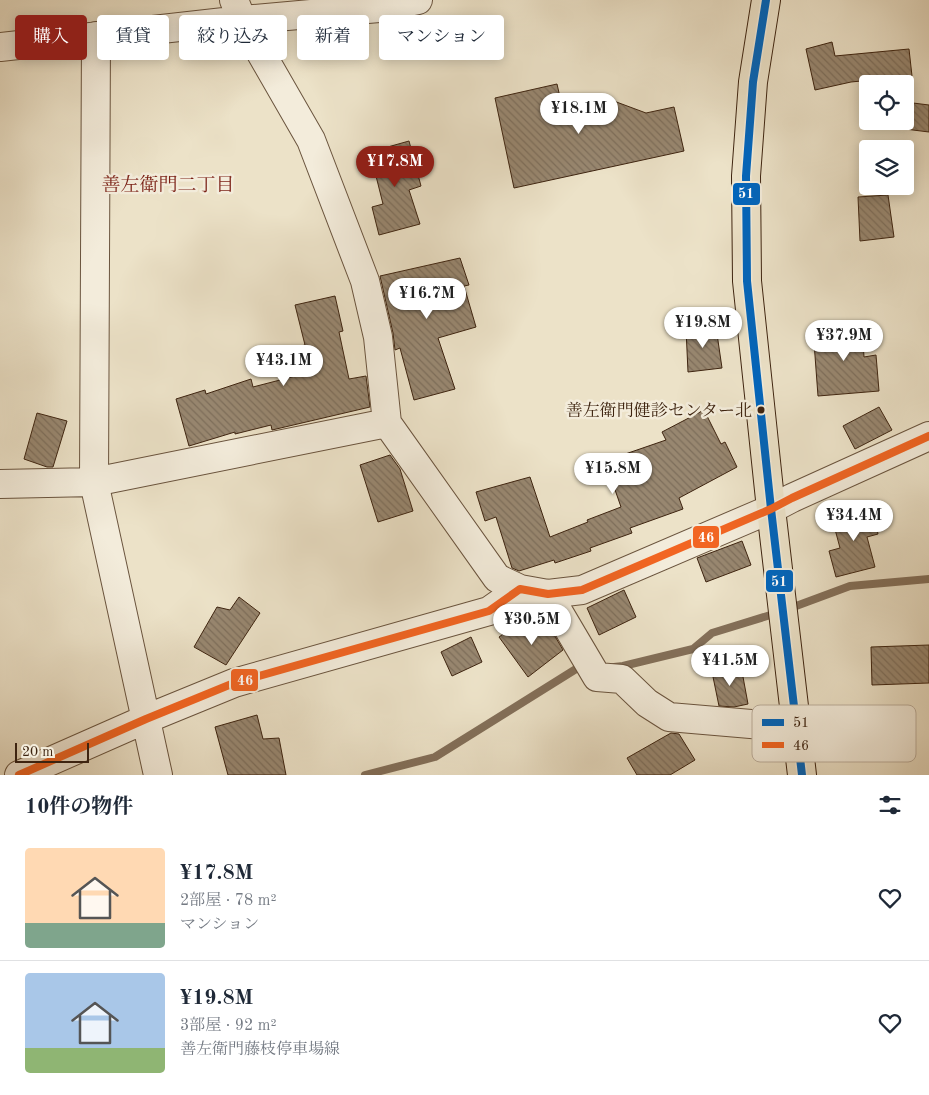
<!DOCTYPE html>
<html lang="ja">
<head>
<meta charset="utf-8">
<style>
  :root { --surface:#fff; --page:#f2f2f3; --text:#1f2937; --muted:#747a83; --line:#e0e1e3; --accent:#8f2418 }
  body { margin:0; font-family:"Old Standard TT","Noto Serif JP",serif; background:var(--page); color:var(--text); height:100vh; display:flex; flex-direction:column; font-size:19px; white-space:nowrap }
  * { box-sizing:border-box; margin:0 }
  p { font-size:16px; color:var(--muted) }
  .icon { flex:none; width:28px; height:28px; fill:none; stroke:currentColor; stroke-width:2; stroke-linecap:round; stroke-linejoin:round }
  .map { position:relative; height:775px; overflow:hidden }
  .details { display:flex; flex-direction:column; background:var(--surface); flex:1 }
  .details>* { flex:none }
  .hud { position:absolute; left:15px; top:15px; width:500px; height:45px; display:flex; gap:10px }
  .fabs { position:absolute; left:859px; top:75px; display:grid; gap:10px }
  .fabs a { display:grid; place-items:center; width:55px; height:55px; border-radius:5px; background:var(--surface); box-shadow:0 2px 12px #0003; font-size:25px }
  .scale { position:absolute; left:15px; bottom:12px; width:74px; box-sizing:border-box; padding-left:5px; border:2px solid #3e2410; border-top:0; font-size:14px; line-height:18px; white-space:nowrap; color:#3e2410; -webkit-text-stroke:4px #f3ecdb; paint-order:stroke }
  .price { position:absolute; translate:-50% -42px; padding:0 11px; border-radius:18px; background:#fff; color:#222; font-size:16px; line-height:32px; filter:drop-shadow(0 1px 2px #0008) }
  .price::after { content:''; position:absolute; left:50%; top:30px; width:15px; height:11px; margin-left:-8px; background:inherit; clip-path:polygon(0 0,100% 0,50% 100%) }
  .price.current { background:var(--accent); color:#fff }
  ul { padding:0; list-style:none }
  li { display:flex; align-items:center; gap:15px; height:125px; padding:0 25px }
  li+li { border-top:1px solid var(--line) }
  li span { display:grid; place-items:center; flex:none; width:140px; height:100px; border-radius:5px; color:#555 }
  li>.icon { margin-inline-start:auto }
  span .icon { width:60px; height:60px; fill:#fffc; stroke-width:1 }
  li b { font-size:21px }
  h2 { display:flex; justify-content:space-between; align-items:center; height:60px; padding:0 25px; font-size:21px }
  .tag { padding:0 18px; border-radius:5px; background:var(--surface); box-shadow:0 2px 12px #0003; font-size:18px; line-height:45px }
  .tag.current { background:var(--accent); color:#fff }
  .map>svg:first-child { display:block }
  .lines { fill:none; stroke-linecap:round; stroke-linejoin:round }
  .stream { stroke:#836f59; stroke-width:8 }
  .building { fill:url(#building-back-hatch); stroke:#3e2410 }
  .minor-casing { stroke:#6a543e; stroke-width:30 }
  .major-casing { stroke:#3e2410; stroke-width:30 }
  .minor { stroke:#f3ecdb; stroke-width:28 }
  .major { stroke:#ece2c8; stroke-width:28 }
  .bus-1-casing { stroke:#f3ecdb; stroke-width:11 }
  .bus-2-casing { stroke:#f3ecdb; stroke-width:11 }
  .bus-1 { stroke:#0065bd; stroke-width:8 }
  .bus-2 { stroke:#f26522; stroke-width:8 }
  .bus-dot { fill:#3e2410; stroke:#f3ecdb; stroke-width:2 }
  .labels { text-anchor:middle; stroke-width:5; stroke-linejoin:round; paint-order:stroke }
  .bus-label { font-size:17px; fill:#3e2410; stroke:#f3ecdb; text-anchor:end }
  .neighbourhood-label { font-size:19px; fill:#7a1f14; stroke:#f3ecdb }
  .key { fill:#f3ecdb; stroke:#bdb09e; stroke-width:1 }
  .key-label { font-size:14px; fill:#3e2410 }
  .line-badge { stroke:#f3ecdb; stroke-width:2 }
  .badge-label { font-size:14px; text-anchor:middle; font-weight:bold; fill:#fff }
</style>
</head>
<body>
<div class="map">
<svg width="929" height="775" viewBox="0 0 929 775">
  <defs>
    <pattern id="building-back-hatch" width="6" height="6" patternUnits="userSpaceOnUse" patternTransform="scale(1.25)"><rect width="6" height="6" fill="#988770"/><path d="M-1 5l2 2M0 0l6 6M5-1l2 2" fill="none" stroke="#7d6e5b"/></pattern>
  </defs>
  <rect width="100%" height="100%" fill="#ece2c8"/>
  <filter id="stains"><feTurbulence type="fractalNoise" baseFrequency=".004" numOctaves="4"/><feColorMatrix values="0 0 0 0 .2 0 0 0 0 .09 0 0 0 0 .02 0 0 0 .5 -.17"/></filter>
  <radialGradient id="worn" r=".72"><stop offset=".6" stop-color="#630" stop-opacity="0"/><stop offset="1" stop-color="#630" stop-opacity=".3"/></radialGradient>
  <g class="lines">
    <!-- stream -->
    <path class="stream" d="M 788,609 L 850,586 L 929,579
      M 614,667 L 623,666 L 693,649 L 712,633 L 777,613
      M 365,775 L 435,757 L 576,669 L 585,668"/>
  </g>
  <!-- building -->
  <path class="building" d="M 832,42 L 835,56 L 909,49 L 912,76 L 851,82 L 815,90 L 806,49 Z
    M 557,84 L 562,106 L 603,97 L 646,113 L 674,107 L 684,151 L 514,188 L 495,98 Z
    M 905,102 L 929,105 L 929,132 L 905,129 Z
    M 409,141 L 421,186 L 409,190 L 420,224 L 379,235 L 372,207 L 383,204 L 370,152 Z
    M 888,195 L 894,237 L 860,241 L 858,197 Z
    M 460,258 L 469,285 L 464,286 L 476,327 L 438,338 L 455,389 L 414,400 L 400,348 L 395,350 L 393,333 L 380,276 Z
    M 335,296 L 343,331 L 339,332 L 349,379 L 366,376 L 370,407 L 272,430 L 271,425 L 235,434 L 235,432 L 189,446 L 176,399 L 205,390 L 206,394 L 251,379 L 253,387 L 307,373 L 301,346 L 305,345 L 295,305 Z
    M 862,325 L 864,357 L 876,355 L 879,391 L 818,396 L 813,329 Z
    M 716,327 L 722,368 L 688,372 L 686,329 Z
    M 879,407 L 892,430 L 855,449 L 843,426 Z
    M 704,410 L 721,444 L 725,442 L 737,467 L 679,498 L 683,509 L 630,528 L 632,533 L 590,548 L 591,551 L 555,563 L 554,560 L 519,571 L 512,568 L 496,517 L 485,521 L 476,492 L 530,477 L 550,537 L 588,522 L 587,520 L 621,507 L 605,461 L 666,440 L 662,432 Z
    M 37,413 L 67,421 L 53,467 L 47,467 L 24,459 Z
    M 390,455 L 400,469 L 413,511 L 378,522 L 360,465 Z
    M 872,508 L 878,534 L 867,537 L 875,567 L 836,577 L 829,551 L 840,548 L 832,518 Z
    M 742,541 L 751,565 L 706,582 L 697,558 Z
    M 624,590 L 636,617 L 599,635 L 587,608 Z
    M 239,597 L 260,613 L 226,665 L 194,647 L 217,607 L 230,610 Z
    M 545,619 L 563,650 L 528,677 L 499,637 L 516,625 L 523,634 Z
    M 471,637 L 482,662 L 452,676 L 441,652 Z
    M 929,645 L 929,683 L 872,685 L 871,647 Z
    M 741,666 L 748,704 L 734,707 L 719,706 L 712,672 Z
    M 257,715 L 263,739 L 279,738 L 286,775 L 228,775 L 215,727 Z
    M 671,733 L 679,734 L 695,760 L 670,775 L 637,775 L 627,758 Z"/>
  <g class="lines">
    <!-- minor casing -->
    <g class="minor-casing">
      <path id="minor" d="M 234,0 L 242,20 L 311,140 L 365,281 L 378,337 L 387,423 L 497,578 L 520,589
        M 96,36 L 94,482 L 158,775
        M 0,47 L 242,20 L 379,8 L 418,0
        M 0,484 L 94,482 L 387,423
        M 548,594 L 597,677 L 622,679 L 647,703 L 669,717 L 797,728
        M 19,775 L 146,719 L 234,683 L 489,611 L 520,589 L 548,594 L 582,590 L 771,509 L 792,498 L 929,436"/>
    </g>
    <!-- major casing -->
    <g class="major-casing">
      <path id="major" d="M 766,0 L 753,82 L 746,176 L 747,281 L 771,509 L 802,775"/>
    </g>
    <!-- minor -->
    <use href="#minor" class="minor"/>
    <!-- major -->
    <use href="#major" class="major"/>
    <!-- bus-1 casing -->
    <g class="bus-1-casing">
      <path id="bus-1" d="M 766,0 L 753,82 L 746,176 L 747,281 L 771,509 L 802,775"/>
    </g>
    <!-- bus-2 casing -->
    <g class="bus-2-casing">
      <path id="bus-2" d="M 19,775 L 146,719 L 234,683 L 489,611 L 520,589 L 548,594 L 582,590 L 771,509 L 792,498 L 929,436"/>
    </g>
    <!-- bus-1 -->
    <use href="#bus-1" class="bus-1"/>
    <!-- bus-2 -->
    <use href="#bus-2" class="bus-2"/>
  </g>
  <!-- markers -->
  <circle class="bus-dot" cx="761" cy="410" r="4.5"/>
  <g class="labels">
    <!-- bus labels -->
    <g class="bus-label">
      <text x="752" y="416">善左衛門健診センター北</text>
    </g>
    <!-- neighbourhood labels -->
    <g class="neighbourhood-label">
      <text x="168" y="191">善左衛門二丁目</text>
    </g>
  </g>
  <!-- legend -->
  <rect x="752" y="705" width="164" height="57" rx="8" class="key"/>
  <rect x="762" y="719" width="22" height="7" fill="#0065bd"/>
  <rect x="762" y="742" width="22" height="6" fill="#f26522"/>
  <g class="key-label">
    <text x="793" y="727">51</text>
    <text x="793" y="750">46</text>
  </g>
  <g class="line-badge">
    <rect x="732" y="182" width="29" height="24" rx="5" fill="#0065bd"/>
    <rect x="692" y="525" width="28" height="24" rx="5" fill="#f26522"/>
    <rect x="765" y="569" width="29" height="24" rx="5" fill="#0065bd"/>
    <rect x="230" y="668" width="29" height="24" rx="5" fill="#f26522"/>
  </g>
  <g class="badge-label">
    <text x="746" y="198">51</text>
    <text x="706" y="542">46</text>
    <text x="779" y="586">51</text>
    <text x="245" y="685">46</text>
  </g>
  <rect width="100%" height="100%" filter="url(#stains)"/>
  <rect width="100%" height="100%" fill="url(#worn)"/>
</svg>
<div class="fabs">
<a><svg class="icon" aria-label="locate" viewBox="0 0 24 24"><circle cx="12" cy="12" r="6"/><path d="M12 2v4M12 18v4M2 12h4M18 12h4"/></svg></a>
<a><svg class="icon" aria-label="layers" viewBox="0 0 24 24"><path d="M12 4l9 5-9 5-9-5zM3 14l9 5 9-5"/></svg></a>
</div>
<div class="scale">20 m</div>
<b class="price" style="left:579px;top:135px">¥18.1M</b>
<b class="price current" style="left:395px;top:188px">¥17.8M</b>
<b class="price" style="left:427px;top:320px">¥16.7M</b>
<b class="price" style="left:703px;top:349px">¥19.8M</b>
<b class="price" style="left:844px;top:362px">¥37.9M</b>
<b class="price" style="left:284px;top:387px">¥43.1M</b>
<b class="price" style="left:613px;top:495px">¥15.8M</b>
<b class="price" style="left:854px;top:542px">¥34.4M</b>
<b class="price" style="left:532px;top:646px">¥30.5M</b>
<b class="price" style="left:730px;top:687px">¥41.5M</b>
<div class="hud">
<a class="tag current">購入</a>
<a class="tag">賃貸</a>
<a class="tag">絞り込み</a>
<a class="tag">新着</a>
<a class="tag">マンション</a>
</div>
</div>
<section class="details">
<h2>10件の物件<svg class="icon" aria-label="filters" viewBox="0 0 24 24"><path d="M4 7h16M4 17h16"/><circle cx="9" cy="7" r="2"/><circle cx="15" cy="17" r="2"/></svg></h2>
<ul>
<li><span style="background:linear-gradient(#ffd9b3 75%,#7fa58c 0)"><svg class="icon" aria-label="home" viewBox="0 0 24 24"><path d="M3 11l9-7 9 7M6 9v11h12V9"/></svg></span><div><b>¥17.8M</b><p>2部屋 · 78 m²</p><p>マンション</p></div><svg class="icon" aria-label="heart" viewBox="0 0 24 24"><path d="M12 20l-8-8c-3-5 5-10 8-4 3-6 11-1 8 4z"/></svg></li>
<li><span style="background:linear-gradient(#a9c7e8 75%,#8fb573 0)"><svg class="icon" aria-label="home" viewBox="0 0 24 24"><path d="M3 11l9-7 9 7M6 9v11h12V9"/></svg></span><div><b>¥19.8M</b><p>3部屋 · 92 m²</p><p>善左衛門藤枝停車場線</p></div><svg class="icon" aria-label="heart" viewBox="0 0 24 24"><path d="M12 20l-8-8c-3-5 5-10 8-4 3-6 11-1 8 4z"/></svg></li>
</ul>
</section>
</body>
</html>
